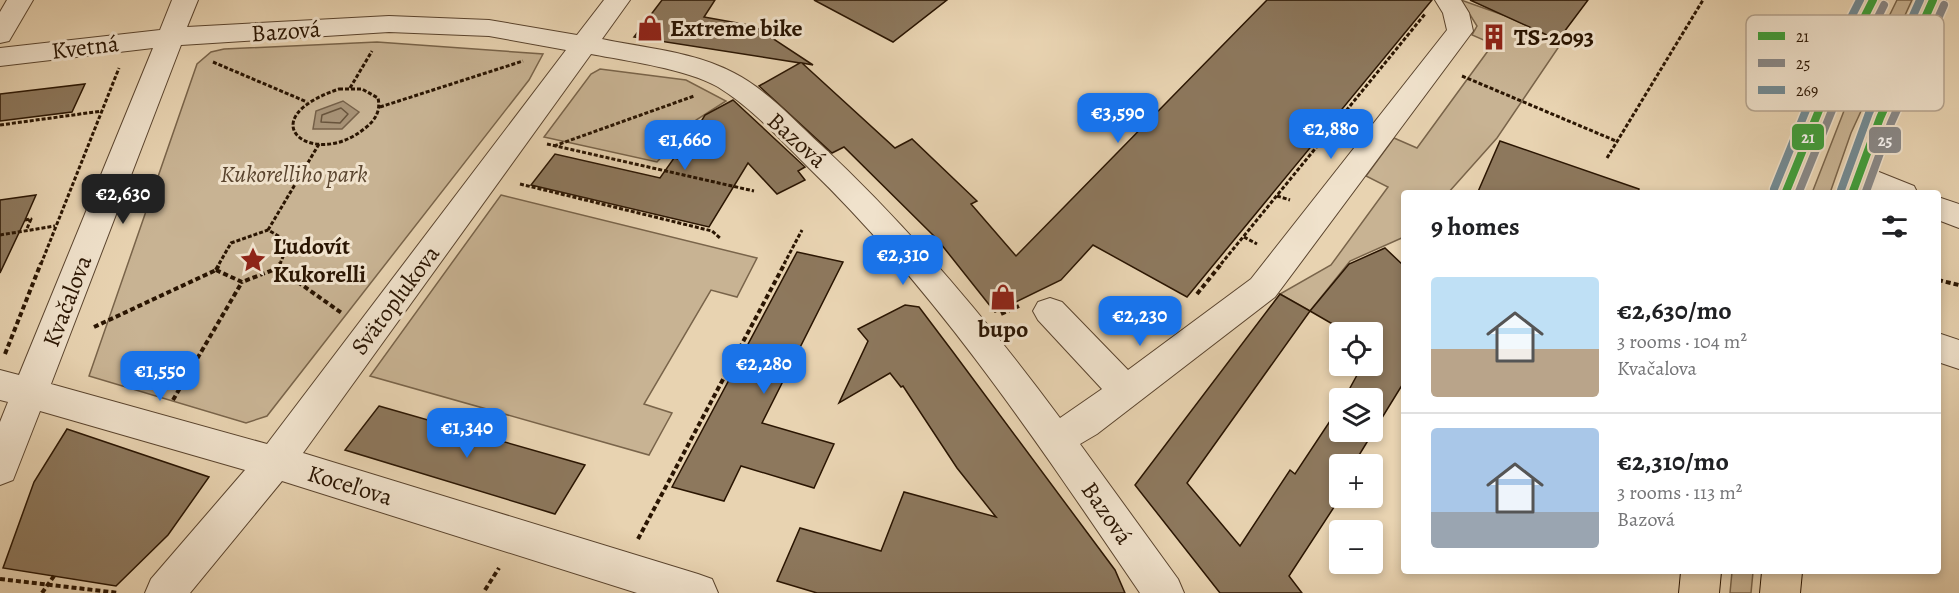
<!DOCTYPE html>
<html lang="en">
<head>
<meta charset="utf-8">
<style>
  :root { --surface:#fff; --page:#f2f2f2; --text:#202124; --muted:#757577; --line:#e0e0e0; --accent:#1a73e8 }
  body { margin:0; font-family:Alegreya,serif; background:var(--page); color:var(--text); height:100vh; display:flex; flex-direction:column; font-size:22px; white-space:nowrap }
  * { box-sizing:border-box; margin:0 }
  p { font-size:20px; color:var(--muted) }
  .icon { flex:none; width:33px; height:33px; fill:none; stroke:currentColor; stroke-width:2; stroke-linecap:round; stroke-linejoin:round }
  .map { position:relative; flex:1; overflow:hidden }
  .details { position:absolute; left:1401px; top:190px; width:540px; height:384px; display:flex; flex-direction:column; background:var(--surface); border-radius:6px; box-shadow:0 3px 9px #0003 }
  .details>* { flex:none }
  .tools { position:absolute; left:1329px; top:322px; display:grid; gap:12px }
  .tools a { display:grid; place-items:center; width:54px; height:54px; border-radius:6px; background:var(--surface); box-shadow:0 3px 9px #0003; font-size:30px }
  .price { position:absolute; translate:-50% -51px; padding:0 14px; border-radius:12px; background:var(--accent); color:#fff; font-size:20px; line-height:39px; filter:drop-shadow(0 2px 3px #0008) }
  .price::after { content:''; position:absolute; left:50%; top:36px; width:18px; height:14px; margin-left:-9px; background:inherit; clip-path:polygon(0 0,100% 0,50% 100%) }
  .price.on { background:#222; color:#fff }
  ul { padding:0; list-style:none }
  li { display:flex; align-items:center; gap:18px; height:150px; padding:0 30px }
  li+li { border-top:2px solid var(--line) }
  li span { display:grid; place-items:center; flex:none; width:168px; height:120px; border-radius:6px; color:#555 }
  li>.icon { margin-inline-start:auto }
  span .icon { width:72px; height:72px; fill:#fffc; stroke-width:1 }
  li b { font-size:26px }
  h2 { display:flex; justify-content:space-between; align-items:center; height:72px; padding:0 30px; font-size:26px }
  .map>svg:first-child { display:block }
  .green { fill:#c8b393; stroke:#79644a; stroke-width:1.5 }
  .water { fill:#a79276; stroke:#756048; stroke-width:1.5 }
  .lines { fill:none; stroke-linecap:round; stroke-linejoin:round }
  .shore { stroke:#68543c; stroke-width:1.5 }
  .building { fill:#8d785d; stroke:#2a1502; stroke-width:1.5; fill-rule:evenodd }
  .minor-casing { stroke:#5a442e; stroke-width:2 }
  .major-casing { stroke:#2a1502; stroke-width:2 }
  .path-far1 { stroke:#2a1502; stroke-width:3; stroke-dasharray:4 2; stroke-linecap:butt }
  .path { stroke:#2a1502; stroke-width:4; stroke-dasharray:5 3; stroke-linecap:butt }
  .minor { fill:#f0e2cc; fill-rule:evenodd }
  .major { fill:#e8d3b1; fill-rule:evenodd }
  .bus-1-casing { stroke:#f0e2cc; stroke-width:11 }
  .bus-2-casing { stroke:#f0e2cc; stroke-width:11 }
  .bus-3-casing { stroke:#f0e2cc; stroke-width:11 }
  .bus-1 { stroke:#3fa03b; stroke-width:8 }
  .bus-2 { stroke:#898989; stroke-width:8 }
  .bus-3 { stroke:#728b95; stroke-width:8 }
  .labels { text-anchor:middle; stroke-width:6; stroke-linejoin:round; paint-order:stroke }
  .poi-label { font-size:24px; font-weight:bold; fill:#2a1502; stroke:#f0e2cc; text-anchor:start }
  .street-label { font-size:24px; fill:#2a1502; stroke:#f0e2cc }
  .park-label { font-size:24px; font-style:italic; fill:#59442e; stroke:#f0e2cc }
  .key { fill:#f0e2cc; stroke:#b5a48f; stroke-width:1.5 }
  .key-label { font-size:16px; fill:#2a1502 }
  .line-badge { stroke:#f0e2cc; stroke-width:2 }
  .badge-label { font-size:16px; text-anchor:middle; font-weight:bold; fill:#fff }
</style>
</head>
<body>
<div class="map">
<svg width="1959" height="593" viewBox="0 0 1959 593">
  <rect width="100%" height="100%" fill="#e8d3b1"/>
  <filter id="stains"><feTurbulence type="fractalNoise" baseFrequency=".00333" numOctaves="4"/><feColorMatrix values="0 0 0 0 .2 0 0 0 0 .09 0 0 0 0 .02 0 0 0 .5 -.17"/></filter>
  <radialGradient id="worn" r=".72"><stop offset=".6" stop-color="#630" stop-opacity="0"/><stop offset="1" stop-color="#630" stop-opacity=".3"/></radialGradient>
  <!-- green -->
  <path class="green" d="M 1461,0 L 1506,16 L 1562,42 L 1497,138 L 1448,193 L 1404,194 L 1404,237 L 1350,261 L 1310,311 L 1280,294 L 1331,265 L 1388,187 L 1366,176 L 1394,138 L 1417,148 L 1493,44 L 1472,35 L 1477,26 Z
    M 1897,0 L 1912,0 L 1851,133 L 1830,193 L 1812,193 L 1849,98 Z
    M 377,42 L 543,54 L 529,80 L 267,416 L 246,423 L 89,376 L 197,64 L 211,52 L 224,49 Z
    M 600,69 L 686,80 L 726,101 L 696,120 L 657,162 L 544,137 L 591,74 Z
    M 501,195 L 757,258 L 737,297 L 711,290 L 644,404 L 672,413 L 649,455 L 370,376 Z
    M 1732,572 L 1753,572 L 1751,593 L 1730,593 Z"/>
  <!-- water -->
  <path class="water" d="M 343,101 L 359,112 L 342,129 L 313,129 L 316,111 Z"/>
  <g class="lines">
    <!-- shore -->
    <path class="shore" d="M 341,108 L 348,114 L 340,123 L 321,122 L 322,115 Z"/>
  </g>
  <!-- building -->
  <path class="building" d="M 662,0 L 715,0 L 704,17 L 754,26 L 813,65 L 802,63 L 895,148 L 912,139 L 977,201 L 971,204 L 1016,256 L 1267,0 L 1432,0 L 1187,297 L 1093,245 L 1061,280 L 995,312 L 937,239 L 844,147 L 832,153 L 759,86 L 800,63 L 634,37 Z
    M 814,0 L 947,0 L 893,42 Z
    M 1470,0 L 1588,0 L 1558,40 Z
    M 85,84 L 72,112 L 0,121 L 0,94 Z
    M 733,100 L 805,167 L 798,171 L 805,180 L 777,194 L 748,163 L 709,227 L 531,185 L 555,154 L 660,178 L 674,158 L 678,159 L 705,115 Z
    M 1500,141 L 1639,189 L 1638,194 L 1477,194 Z
    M 36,195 L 25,220 L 0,273 L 0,200 Z
    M 1385,248 L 1404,266 L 1404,382 L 1353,465 L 1340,465 L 1340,486 L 1332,497 L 1338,501 L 1289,576 L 1302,593 L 1220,593 L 1135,485 L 1280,294 L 1310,311 L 1349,264 ZM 1310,311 L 1348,333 L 1372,333 L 1372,366 L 1362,366 L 1344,399 L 1372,399 L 1372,432 L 1340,432 L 1340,406 L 1295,474 L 1290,470 L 1240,546 L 1187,483 Z
    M 797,252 L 843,262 L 762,423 L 834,444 L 814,488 L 741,466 L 724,501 L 672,487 Z
    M 905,305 L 919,307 L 953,352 L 1115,570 L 1125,593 L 817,593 L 777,581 L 800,528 L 881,551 L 904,492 L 996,517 L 957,468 L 903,386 L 901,387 L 890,373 L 839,403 L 868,341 L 858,329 Z
    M 379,406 L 585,465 L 555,514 L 345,450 Z
    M 67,429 L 209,477 L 168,535 L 116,586 L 3,568 L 34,482 Z"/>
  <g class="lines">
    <!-- minor casing -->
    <g class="minor-casing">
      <path id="minor" d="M 7,0 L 33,0 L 9,41 L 0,43 L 0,12 Z
        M 172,0 L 198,0 L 187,27 L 389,16 L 489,20 L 577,35 L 604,0 L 630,0 L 602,39 C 645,48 695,52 734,73 C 767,90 794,120 821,145 C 910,228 988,321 1060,418 L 1102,389 L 1038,320 L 1033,311 L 1038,302 L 1050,298 L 1062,302 L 1128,370 L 1251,279 L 1447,30 L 1443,13 L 1435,0 L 1461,0 L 1469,13 L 1473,31 L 1275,297 L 1097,434 L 1080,444 L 1178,579 L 1184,593 L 1140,593 C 1039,445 939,294 809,168 C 781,140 752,108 718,87 C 687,69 627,61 591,54 L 303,453 L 698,574 L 712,579 L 718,593 L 637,593 L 282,481 L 190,593 L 145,593 L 151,579 L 245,470 L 40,411 L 13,480 L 0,485 L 0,422 L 8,402 L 0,400 L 0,370 L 19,375 L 153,48 L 0,66 L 0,48 L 160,30 ZM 389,32 L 489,36 L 566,50 L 267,444 L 51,384 L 181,45 Z
        M 1859,164 L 1914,186 L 1918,194 C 1894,194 1858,199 1844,175 L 1848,167 Z
        M 1938,197 L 1959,204 L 1959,228 L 1938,220 Z
        M 1938,333 L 1959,340 L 1959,369 L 1938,362 Z"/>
    </g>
    <!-- major casing -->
    <g class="major-casing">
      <path id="major" d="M 1860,0 L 1886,0 L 1840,93 L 1800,194 L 1770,194 L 1812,93 Z
        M 1920,0 L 1946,0 L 1894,118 L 1867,194 L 1837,194 L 1866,118 Z
        M 1681,572 L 1721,572 L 1719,593 L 1679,593 Z
        M 1762,572 L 1802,572 L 1800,593 L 1760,593 Z"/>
    </g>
    <!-- path-far1 -->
    <path class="path-far1" d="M 213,62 L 307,102
      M 1462,76 L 1616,141
      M 350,88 L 372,51
      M 339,89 L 362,89 L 378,98 C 381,111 375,121 364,129 C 313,170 247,120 339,89 Z
      M 380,107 L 523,61
      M 0,125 L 102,111
      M 1321,143 L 1333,149
      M 547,144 L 754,191
      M 554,146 L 694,96
      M 1607,158 L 1703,0
      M 520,184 L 712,231 L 720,238
      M 1277,196 L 1290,200
      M 25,220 L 31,219 L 26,231
      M 268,230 L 319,144
      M 0,235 L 55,226
      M 1244,237 L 1257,244
      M 41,264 L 119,68
      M 219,264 L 231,243 L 268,230 L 289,242 L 280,264
      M 784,264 L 802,230
      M 1221,264 L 1425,14"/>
    <!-- path -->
    <path class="path" d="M 278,268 L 343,314
      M 216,270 L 242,282 L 278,268 L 280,263
      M 216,270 L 220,263
      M 1938,280 L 1959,285
      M 1197,294 L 1222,263
      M 1001,314 L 1019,306
      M 94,327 L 216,270
      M 5,354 L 41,263
      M 173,400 L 242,282
      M 638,539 L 785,263
      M 0,579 L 119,593
      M 485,590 L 499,568
      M 42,593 L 54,576"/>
    <!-- minor -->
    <use href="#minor" class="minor"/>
    <!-- major -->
    <use href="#major" class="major"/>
    <!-- bus-1 casing -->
    <g class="bus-1-casing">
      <path id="bus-1" d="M 1785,194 L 1826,93 L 1873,0
        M 1852,194 L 1880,118 L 1933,0"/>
    </g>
    <!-- bus-2 casing -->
    <g class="bus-2-casing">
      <path id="bus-2" d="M 1798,194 L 1837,98 L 1884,5
        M 1865,194 L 1891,123 L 1944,5"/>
    </g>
    <!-- bus-3 casing -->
    <g class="bus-3-casing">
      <path id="bus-3" d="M 1774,189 L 1815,88 L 1860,0
        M 1841,190 L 1869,113 L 1920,0"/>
    </g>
    <!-- bus-1 -->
    <use href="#bus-1" class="bus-1"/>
    <!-- bus-2 -->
    <use href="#bus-2" class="bus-2"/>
    <!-- bus-3 -->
    <use href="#bus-3" class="bus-3"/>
  </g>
  <!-- icons -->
  <defs>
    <g id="shop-bare" transform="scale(2.07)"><path d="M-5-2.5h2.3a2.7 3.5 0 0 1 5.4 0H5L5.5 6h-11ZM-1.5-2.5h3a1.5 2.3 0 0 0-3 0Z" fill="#8f2418" stroke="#f0e2cc" stroke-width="2.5" paint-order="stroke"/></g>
    <g id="building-bare" transform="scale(2.07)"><path d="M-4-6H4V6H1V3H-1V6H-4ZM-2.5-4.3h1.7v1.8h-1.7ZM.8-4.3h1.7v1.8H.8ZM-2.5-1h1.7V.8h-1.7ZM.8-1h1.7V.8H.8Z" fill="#8f2418" stroke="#f0e2cc" stroke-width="2.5" paint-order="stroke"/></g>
    <g id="sight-bare" transform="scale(2.07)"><path d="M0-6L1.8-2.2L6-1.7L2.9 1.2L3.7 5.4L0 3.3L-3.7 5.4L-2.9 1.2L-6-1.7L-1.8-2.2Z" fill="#8f2418" stroke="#f0e2cc" stroke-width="2.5" paint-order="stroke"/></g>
  </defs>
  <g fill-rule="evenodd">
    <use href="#shop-bare" x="650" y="28"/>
    <use href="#building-bare" x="1494" y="37"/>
    <use href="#sight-bare" x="253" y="260"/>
    <use href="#shop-bare" x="1003" y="297"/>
  </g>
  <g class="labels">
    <!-- poi labels -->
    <g class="poi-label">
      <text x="670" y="36">Extreme bike</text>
      <text x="1514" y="45">TS-2093</text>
      <text x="273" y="254">Ľudovít<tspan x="273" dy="28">Kukorelli</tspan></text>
      <text x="1003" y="337" text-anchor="middle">bupo</text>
    </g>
    <!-- street labels -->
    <g class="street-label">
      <text transform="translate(286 31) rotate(-4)" y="8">Bazová</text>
      <text transform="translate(85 47) rotate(-7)" y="8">Kvetná</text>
      <text transform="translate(797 140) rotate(42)" y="8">Bazová</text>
      <text transform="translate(395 300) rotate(-53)" y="8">Svätoplukova</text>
      <text transform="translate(67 301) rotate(-69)" y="8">Kvačalova</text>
      <text transform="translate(350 485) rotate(17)" y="8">Koceľova</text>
      <text transform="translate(1107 513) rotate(55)" y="8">Bazová</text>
    </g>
    <!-- park labels -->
    <g class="park-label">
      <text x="294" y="182">Kukorelliho park</text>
    </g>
  </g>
  <!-- legend -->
  <rect x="1746" y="15" width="198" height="96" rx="9" class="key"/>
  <rect x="1758" y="32" width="27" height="8" fill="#3fa03b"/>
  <rect x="1758" y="59" width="27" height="8" fill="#898989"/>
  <rect x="1758" y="86" width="27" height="8" fill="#728b95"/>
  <g class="key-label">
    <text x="1796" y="42">21</text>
    <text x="1796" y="69">25</text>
    <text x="1796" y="96">269</text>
  </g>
  <g class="line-badge">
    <rect x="1791" y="123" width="34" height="28" rx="6" fill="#3fa03b"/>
    <rect x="1868" y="126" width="34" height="28" rx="6" fill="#898989"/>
  </g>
  <g class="badge-label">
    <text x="1808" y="143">21</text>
    <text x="1885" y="146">25</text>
  </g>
  <rect width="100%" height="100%" filter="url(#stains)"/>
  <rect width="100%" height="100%" fill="url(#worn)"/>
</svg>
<div class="tools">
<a><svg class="icon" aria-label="locate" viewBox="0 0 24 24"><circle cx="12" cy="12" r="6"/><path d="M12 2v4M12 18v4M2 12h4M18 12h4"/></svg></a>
<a><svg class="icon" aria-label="layers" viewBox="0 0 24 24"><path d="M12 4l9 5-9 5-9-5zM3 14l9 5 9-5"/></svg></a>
<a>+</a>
<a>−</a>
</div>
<b class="price" style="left:1118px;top:144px">€3,590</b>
<b class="price" style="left:1331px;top:160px">€2,880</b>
<b class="price" style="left:685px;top:171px">€1,660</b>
<b class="price on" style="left:123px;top:225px">€2,630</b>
<b class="price" style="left:903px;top:286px">€2,310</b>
<b class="price" style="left:1140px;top:347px">€2,230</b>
<b class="price" style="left:764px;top:395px">€2,280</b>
<b class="price" style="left:160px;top:402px">€1,550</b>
<b class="price" style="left:467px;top:459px">€1,340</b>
<section class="details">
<h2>9 homes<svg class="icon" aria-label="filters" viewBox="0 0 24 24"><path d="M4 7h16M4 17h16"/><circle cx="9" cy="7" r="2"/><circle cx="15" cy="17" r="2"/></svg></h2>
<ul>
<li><span style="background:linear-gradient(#bfe0f5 60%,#b9a48a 0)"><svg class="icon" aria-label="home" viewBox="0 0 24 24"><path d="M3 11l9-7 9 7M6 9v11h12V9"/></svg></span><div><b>€2,630/mo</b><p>3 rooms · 104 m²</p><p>Kvačalova</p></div></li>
<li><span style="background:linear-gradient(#a9c7e8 70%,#9aa5b1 0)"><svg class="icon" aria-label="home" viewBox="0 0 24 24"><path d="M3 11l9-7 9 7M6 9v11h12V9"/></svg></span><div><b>€2,310/mo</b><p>3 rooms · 113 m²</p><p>Bazová</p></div></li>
</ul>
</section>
</div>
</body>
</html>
